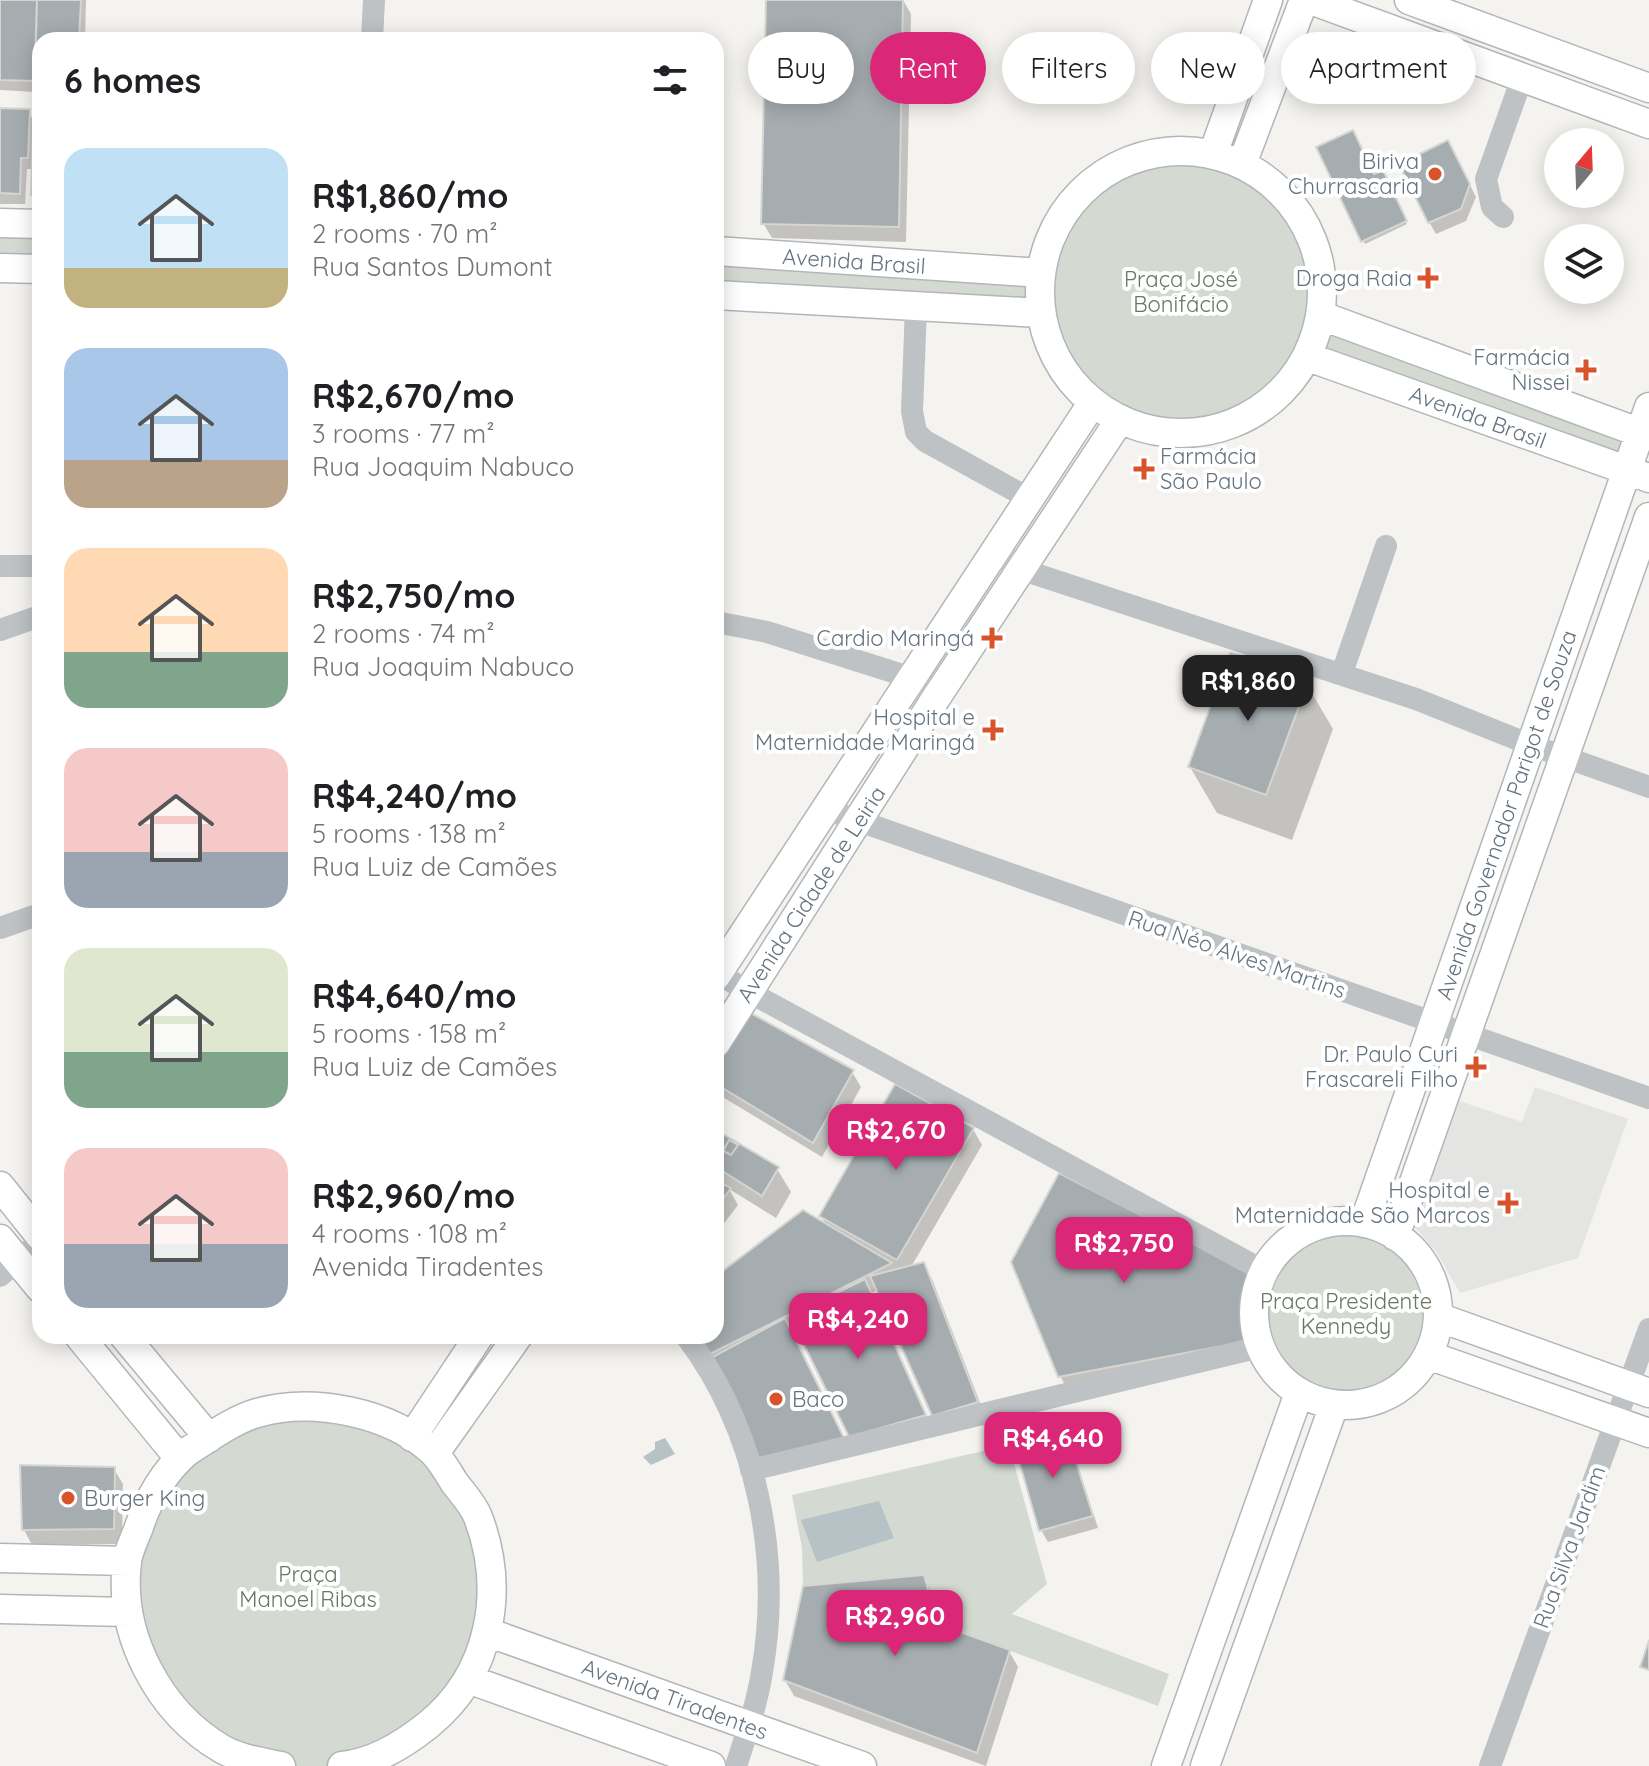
<!DOCTYPE html>
<html lang="en">
<head>
<meta charset="utf-8">
<style>
  :root { --surface:#fff; --page:#f6f6f6; --text:#202124; --muted:#757577; --accent:#db2777 }
  body { margin:0; font-family:Quicksand,sans-serif; background:var(--page); color:var(--text); height:100vh; display:flex; flex-direction:column; font-size:30px; white-space:nowrap }
  * { box-sizing:border-box; margin:0 }
  p { font-size:26px; color:var(--muted) }
  .icon { flex:none; width:44px; height:44px; fill:none; stroke:currentColor; stroke-width:2; stroke-linecap:round; stroke-linejoin:round }
  .map { position:relative; flex:1; overflow:hidden }
  .panel { position:absolute; left:32px; top:32px; width:692px; height:1312px; display:flex; flex-direction:column; background:var(--surface); border-radius:24px; box-shadow:0 4px 20px #0003 }
  .panel>* { flex:none }
  .guide { position:absolute; left:748px; top:32px; width:760px; height:72px; display:flex; gap:16px }
  .needle { width:52px; rotate:19deg }
  .fabs { position:absolute; left:1544px; top:128px; display:grid; gap:16px }
  .fabs a { display:grid; place-items:center; width:80px; height:80px; border-radius:50%; background:var(--surface); box-shadow:0 4px 20px #0003; font-size:40px }
  .price { position:absolute; translate:-50% -68px; padding:0 18px; border-radius:16px; background:var(--accent); color:#fff; font-size:26px; line-height:52px; filter:drop-shadow(0 2px 4px #0008) }
  .price::after { content:''; position:absolute; left:50%; top:48px; width:24px; height:18px; margin-left:-12px; background:inherit; clip-path:polygon(0 0,100% 0,50% 100%) }
  .price.on { background:#222; color:#fff }
  ul { padding:0; list-style:none }
  li { display:flex; align-items:center; gap:24px; height:200px; padding:0 32px }
  li span { display:grid; place-items:center; flex:none; width:224px; height:160px; border-radius:24px; color:#555 }
  li>.icon { margin-inline-start:auto }
  span .icon { width:96px; height:96px; fill:#fffc; stroke-width:1 }
  li b { font-size:34px }
  h2 { display:flex; justify-content:space-between; align-items:center; height:96px; padding:0 32px; font-size:34px }
  .tag { padding:0 28px; border-radius:36px; background:var(--surface); box-shadow:0 4px 20px #0003; font-size:28px; line-height:72px }
  .tag.on { background:var(--accent); color:#fff }
  .map>svg:first-child { display:block }
  .built { fill:#e4e5e3 }
  .green { fill:#d4dad1 }
  .water { fill:#b6c2c6 }
  .shadow { fill:#0003 }
  .building { fill:#a6adb1; stroke:#d5d5d2; stroke-width:2 }
  .lines { fill:none; stroke-linecap:round; stroke-linejoin:round }
  .major-casing { stroke:#b2b6b9; stroke-width:31 }
  .minor { stroke:#bec2c5; stroke-width:22 }
  .major { stroke:#fff; stroke-width:28 }
  .poi-dot { fill:#d8522b; stroke:#fff; stroke-width:3 }
  .labels { text-anchor:middle; stroke-width:8; stroke-linejoin:round; paint-order:stroke }
  .poi-label { font-size:22px; fill:#64737f; stroke:#fff; text-anchor:end }
  .street-label { font-size:22px; fill:#64737f; stroke:#fff }
  .park-label { font-size:22px; fill:#677762; stroke:#fff }
</style>
</head>
<body>
<div class="map">
<svg width="1649" height="1766" viewBox="0 0 1649 1766">
  <rect width="100%" height="100%" fill="#f4f3ef"/>
  <!-- built -->
  <path class="built" d="M 1535,1087 L 1628,1119 L 1578,1258 L 1460,1293 L 1437,1253 L 1411,1223 L 1454,1099 L 1522,1122 Z"/>
  <!-- green -->
  <path class="green" d="M 1166,151 C 1182,152 1200,151 1215,155 C 1294,176 1326,239 1322,316 L 1637,442 L 1629,464 L 1308,357 C 1270,413 1222,443 1152,430 C 1140,428 1125,428 1115,422 C 1107,418 1099,409 1093,402 C 1062,371 1053,354 1041,313 L 716,289 L 716,265 L 1041,273 L 1054,228 L 1082,190 L 1121,164 Z
    M 0,227 L 40,229 L 40,255 L 0,253 Z
    M1254 1313a92 92 0 1 1 184 0a92 92 0 1 1-184 0Z
    M 318,1405 L 412,1437 L 477,1514 L 493,1597 L 445,1711 L 342,1766 L 281,1766 L 203,1735 L 127,1612 L 147,1503 L 188,1451 Z
    M 1009,1445 L 1047,1584 L 1012,1614 L 1169,1674 L 1158,1706 L 938,1624 L 924,1575 L 803,1586 L 802,1548 L 792,1495 Z"/>
  <!-- water -->
  <path class="water" d="M 665,1438 L 675,1454 L 651,1465 L 643,1457 L 655,1449 L 655,1442 Z
    M 879,1501 L 894,1538 L 817,1562 L 801,1520 Z"/>
  <!-- shadow -->
  <path class="shadow" d="M 0,0 L 86,0 L 85,40 L 40,40 L 40,206 L 33,194 L 34,169 L 27,169 L 25,204 L 0,204 L 0,110 L 28,111 L 35,123 L 36,92 L 0,90 Z
    M 768,0 L 903,0 L 911,14 L 906,242 L 772,238 L 763,223 Z
    M 1319,148 L 1374,177 L 1383,173 L 1407,224 L 1365,244 Z
    M 1454,153 L 1476,197 L 1466,221 L 1436,234 L 1429,222 Z
    M 1285,675 L 1306,683 L 1333,729 L 1292,840 L 1217,813 L 1190,767 Z
    M 716,1061 L 852,1072 L 861,1087 L 822,1157 L 716,1093 Z
    M 973,1129 L 982,1145 L 911,1267 L 923,1264 L 932,1279 L 986,1418 L 942,1430 L 878,1290 L 871,1293 L 933,1431 L 860,1452 L 799,1329 L 791,1333 L 764,1478 L 696,1336 L 716,1336 L 716,1278 L 827,1227 L 821,1216 Z
    M 716,1132 L 777,1169 L 791,1192 L 776,1218 L 729,1189 L 738,1205 L 716,1234 Z
    M 1254,1276 L 1263,1292 L 1255,1317 L 1256,1356 L 1069,1392 L 1060,1376 Z
    M 1065,1432 L 1071,1444 L 1098,1528 L 1048,1542 L 1041,1530 L 1016,1444 Z
    M 114,1469 L 123,1484 L 122,1544 L 32,1545 L 24,1530 Z
    M 923,1577 L 932,1593 L 942,1628 L 1009,1651 L 1018,1667 L 986,1766 L 794,1696 L 785,1680 Z"/>
  <!-- building -->
  <path class="building" d="M 0,0 L 37,0 L 35,81 L 0,80 Z
    M 37,0 L 81,0 L 79,40 L 40,40 L 40,60 L 35,60 Z
    M 766,0 L 903,0 L 899,227 L 761,224 Z
    M 35,60 L 40,60 L 40,195 L 31,195 Z
    M 0,108 L 30,109 L 28,158 L 21,158 L 20,194 L 0,193 Z
    M 1353,130 L 1374,174 L 1383,170 L 1407,221 L 1361,242 L 1316,147 Z
    M 1448,140 L 1470,184 L 1461,209 L 1428,223 L 1399,164 Z
    M 1230,653 L 1260,660 L 1263,655 L 1282,666 L 1286,673 L 1308,682 L 1266,795 L 1188,767 Z
    M 745,1010 L 854,1070 L 813,1143 L 716,1084 L 716,1057 Z
    M 895,1084 L 974,1128 L 897,1260 L 819,1216 Z
    M 716,1130 L 779,1167 L 762,1196 L 716,1167 Z
    M 729,1140 L 738,1145 L 731,1155 L 723,1151 Z
    M 1059,1173 L 1256,1274 L 1247,1300 L 1249,1341 L 1058,1377 L 1011,1262 Z
    M 716,1180 L 731,1188 L 716,1208 Z
    M 803,1210 L 892,1263 L 710,1354 L 696,1336 L 716,1336 L 716,1276 Z
    M 924,1262 L 978,1402 L 932,1416 L 870,1276 Z
    M 865,1279 L 926,1415 L 849,1437 L 790,1316 Z
    M 785,1318 L 845,1440 L 754,1463 L 711,1358 Z
    M 1066,1430 L 1093,1516 L 1039,1531 L 1014,1443 Z
    M 20,1465 L 115,1467 L 114,1529 L 22,1530 Z
    M 924,1575 L 938,1624 L 1010,1650 L 977,1753 L 783,1680 L 803,1586 Z
    M 1649,1640 L 1649,1670 L 1640,1667 Z"/>
  <g class="lines">
    <!-- major casing -->
    <g class="major-casing">
      <path id="major" d="M 1311,0 L 1649,124
        M 1409,0 L 1649,88
        M1040 292a141 141 0 1 1 282 0a141 141 0 1 1-282 0Z
        M 1213,154 L 1268,0
        M 1242,164 L 1304,0
        M 0,223 L 40,224
        M 716,251 L 1041,273
        M 0,268 L 40,269
        M 716,295 L 1041,313
        M 1322,316 L 1649,436
        M 1308,357 L 1649,478
        M 716,976 L 1093,402
        M 716,1043 L 936,698 L 1117,424
        M 0,1186 L 40,1236
        M1254 1313a92 92 0 1 1 184 0a92 92 0 1 1-184 0Z
        M 1364,1223 L 1649,407
        M 1395,1236 L 1649,517
        M 0,1239 L 40,1288
        M 1438,1317 L 1649,1393
        M 79,1336 L 179,1458
        M 124,1336 L 209,1438
        M 1428,1355 L 1649,1433
        M 412,1437 L 479,1336
        M 435,1453 L 518,1336
        M 0,1558 L 127,1561
        M 0,1609 L 127,1612
        M 487,1632 L 862,1766
        M 468,1679 L 711,1766
        M 281,1766 C 261,1762 240,1759 222,1749 C 159,1712 118,1635 127,1562 C 128,1551 135,1538 139,1527 C 148,1499 165,1470 188,1451 C 209,1438 233,1420 257,1413 C 313,1397 390,1412 433,1452 C 441,1460 448,1472 454,1482 C 462,1493 473,1504 478,1517 C 506,1591 491,1674 428,1725 C 403,1745 374,1763 342,1766
        M 1166,1766 L 1299,1393
        M 1205,1766 L 1334,1405"/>
    </g>
    <!-- minor -->
    <path class="minor" d="M 372,40 L 374,0
      M 1503,217 L 1492,207 L 1486,179 L 1522,78
      M 916,307 L 912,411 L 916,432 L 925,441 L 1030,499
      M 994,552 L 1023,570 L 1416,699 L 1531,745 L 1649,787
      M 0,566 L 40,566
      M 716,622 L 767,632 L 912,678 L 936,698
      M 0,630 L 40,616
      M 1342,673 L 1386,546
      M 825,809 L 1649,1098
      M 0,928 L 40,914
      M 716,972 L 749,992 L 1264,1271
      M 0,1276 L 40,1241
      M 686,1336 C 757,1430 782,1557 762,1672 C 757,1704 746,1735 736,1766
      M 751,1470 L 1260,1347
      M 1490,1766 L 1649,1329"/>
    <!-- major -->
    <use href="#major" class="major"/>
  </g>
  <!-- markers -->
  <g class="poi-dot">
    <circle cx="1435" cy="174" r="8"/>
    <path d="M1424 266h8v8h8v8h-8v8h-8v-8h-8v-8h8z"/>
    <path d="M1582 358h8v8h8v8h-8v8h-8v-8h-8v-8h8z"/>
    <path d="M1140 457h8v8h8v8h-8v8h-8v-8h-8v-8h8z"/>
    <path d="M988 626h8v8h8v8h-8v8h-8v-8h-8v-8h8z"/>
    <path d="M989 718h8v8h8v8h-8v8h-8v-8h-8v-8h8z"/>
    <path d="M1472 1055h8v8h8v8h-8v8h-8v-8h-8v-8h8z"/>
    <path d="M1504 1191h8v8h8v8h-8v8h-8v-8h-8v-8h8z"/>
    <circle cx="776" cy="1399" r="8"/>
    <circle cx="68" cy="1498" r="8"/>
  </g>
  <g class="labels">
    <!-- poi labels -->
    <g class="poi-label">
      <text x="1419" y="169">Biriva<tspan x="1419" dy="25">Churrascaria</tspan></text>
      <text x="1412" y="286">Droga Raia</text>
      <text x="1570" y="365">Farmácia<tspan x="1570" dy="25">Nissei</tspan></text>
      <text x="1160" y="464" text-anchor="start">Farmácia<tspan x="1160" dy="25">São Paulo</tspan></text>
      <text x="974" y="646">Cardio Maringá</text>
      <text x="975" y="725">Hospital e<tspan x="975" dy="25">Maternidade Maringá</tspan></text>
      <text x="1458" y="1062">Dr. Paulo Curi<tspan x="1458" dy="25">Frascareli Filho</tspan></text>
      <text x="1490" y="1198">Hospital e<tspan x="1490" dy="25">Maternidade São Marcos</tspan></text>
      <text x="792" y="1407" text-anchor="start">Baco</text>
      <text x="84" y="1506" text-anchor="start">Burger King</text>
    </g>
    <!-- street labels -->
    <g class="street-label">
      <text transform="translate(854 261) rotate(4)" y="8">Avenida Brasil</text>
      <text transform="translate(1478 417) rotate(20)" y="8">Avenida Brasil</text>
      <text transform="translate(1506 815) rotate(-71)" y="8">Avenida Governador Parigot de Souza</text>
      <text transform="translate(811 894) rotate(-57)" y="8">Avenida Cidade de Leiria</text>
      <text transform="translate(1237 954) rotate(19)" y="8">Rua Néo Alves Martins</text>
      <text transform="translate(1569 1547) rotate(-70)" y="8">Rua Silva Jardim</text>
      <text transform="translate(675 1699) rotate(20)" y="8">Avenida Tiradentes</text>
    </g>
    <!-- park labels -->
    <g class="park-label">
      <text x="1181" y="287">Praça José<tspan x="1181" dy="25">Bonifácio</tspan></text>
      <text x="1346" y="1309">Praça Presidente<tspan x="1346" dy="25">Kennedy</tspan></text>
      <text x="308" y="1582">Praça<tspan x="308" dy="25">Manoel Ribas</tspan></text>
    </g>
  </g>
</svg>
<div class="fabs">
<a><svg class="needle" viewBox="-14 -14 28 28"><path d="M0-13l5 13h-10z" fill="#e53935"/><path d="M0 13l5-13h-10z" fill="#757577"/></svg></a>
<a><svg class="icon" aria-label="layers" viewBox="0 0 24 24"><path d="M12 4l9 5-9 5-9-5zM3 14l9 5 9-5"/></svg></a>
</div>
<b class="price on" style="left:1248px;top:723px">R$1,860</b>
<b class="price" style="left:896px;top:1172px">R$2,670</b>
<b class="price" style="left:1124px;top:1285px">R$2,750</b>
<b class="price" style="left:858px;top:1361px">R$4,240</b>
<b class="price" style="left:1053px;top:1480px">R$4,640</b>
<b class="price" style="left:895px;top:1658px">R$2,960</b>
<div class="guide">
<a class="tag">Buy</a>
<a class="tag on">Rent</a>
<a class="tag">Filters</a>
<a class="tag">New</a>
<a class="tag">Apartment</a>
</div>
<section class="panel">
<h2>6 homes<svg class="icon" aria-label="filters" viewBox="0 0 24 24"><path d="M4 7h16M4 17h16"/><circle cx="9" cy="7" r="2"/><circle cx="15" cy="17" r="2"/></svg></h2>
<ul>
<li><span style="background:linear-gradient(#bfe0f5 75%,#c2b280 0)"><svg class="icon" aria-label="home" viewBox="0 0 24 24"><path d="M3 11l9-7 9 7M6 9v11h12V9"/></svg></span><div><b>R$1,860/mo</b><p>2 rooms · 70 m²</p><p>Rua Santos Dumont</p></div></li>
<li><span style="background:linear-gradient(#a9c7e8 70%,#b9a48a 0)"><svg class="icon" aria-label="home" viewBox="0 0 24 24"><path d="M3 11l9-7 9 7M6 9v11h12V9"/></svg></span><div><b>R$2,670/mo</b><p>3 rooms · 77 m²</p><p>Rua Joaquim Nabuco</p></div></li>
<li><span style="background:linear-gradient(#ffd9b3 65%,#7fa58c 0)"><svg class="icon" aria-label="home" viewBox="0 0 24 24"><path d="M3 11l9-7 9 7M6 9v11h12V9"/></svg></span><div><b>R$2,750/mo</b><p>2 rooms · 74 m²</p><p>Rua Joaquim Nabuco</p></div></li>
<li><span style="background:linear-gradient(#f6c9c9 65%,#9aa5b1 0)"><svg class="icon" aria-label="home" viewBox="0 0 24 24"><path d="M3 11l9-7 9 7M6 9v11h12V9"/></svg></span><div><b>R$4,240/mo</b><p>5 rooms · 138 m²</p><p>Rua Luiz de Camões</p></div></li>
<li><span style="background:linear-gradient(#dfe7d0 65%,#7fa58c 0)"><svg class="icon" aria-label="home" viewBox="0 0 24 24"><path d="M3 11l9-7 9 7M6 9v11h12V9"/></svg></span><div><b>R$4,640/mo</b><p>5 rooms · 158 m²</p><p>Rua Luiz de Camões</p></div></li>
<li><span style="background:linear-gradient(#f6c9c9 60%,#9aa5b1 0)"><svg class="icon" aria-label="home" viewBox="0 0 24 24"><path d="M3 11l9-7 9 7M6 9v11h12V9"/></svg></span><div><b>R$2,960/mo</b><p>4 rooms · 108 m²</p><p>Avenida Tiradentes</p></div></li>
</ul>
</section>
</div>
</body>
</html>
